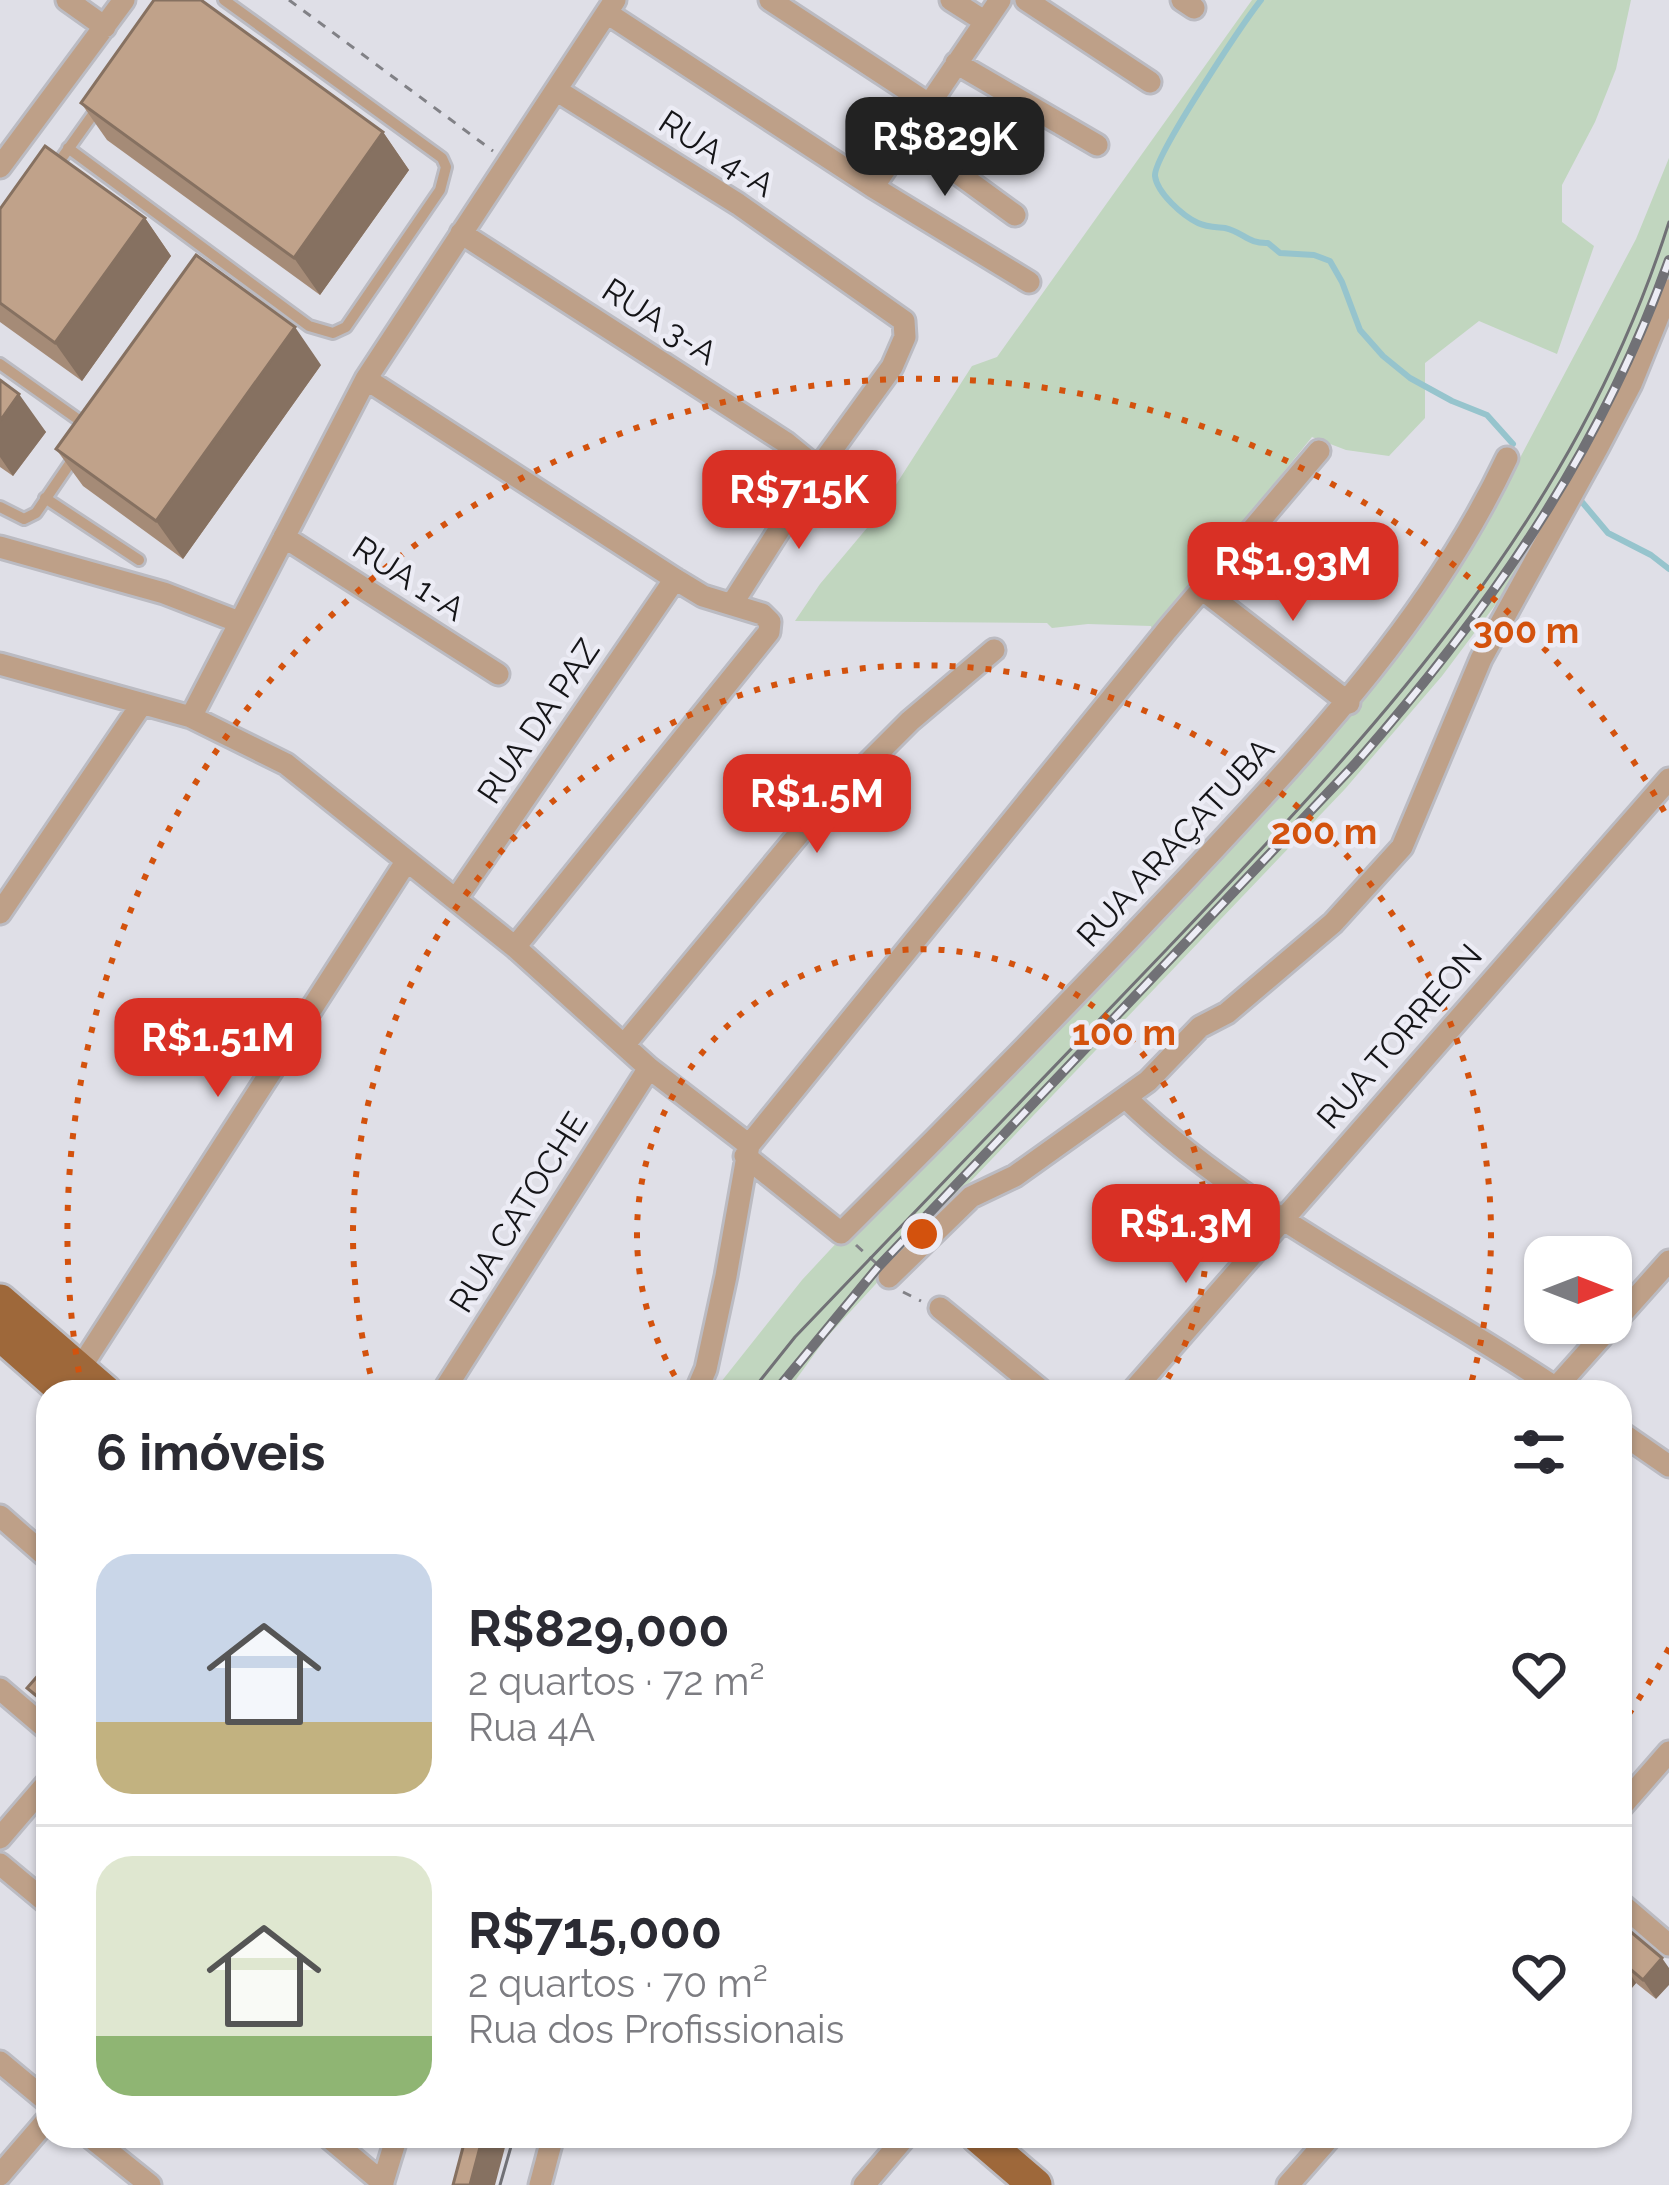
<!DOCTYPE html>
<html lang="pt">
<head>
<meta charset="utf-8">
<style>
  :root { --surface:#fff; --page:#f7f7f7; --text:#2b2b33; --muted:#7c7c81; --line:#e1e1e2; --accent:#d93025 }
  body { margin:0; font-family:Raleway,sans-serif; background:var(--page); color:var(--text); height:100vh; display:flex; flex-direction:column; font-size:45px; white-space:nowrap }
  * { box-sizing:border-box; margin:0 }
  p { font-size:39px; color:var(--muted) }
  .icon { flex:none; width:66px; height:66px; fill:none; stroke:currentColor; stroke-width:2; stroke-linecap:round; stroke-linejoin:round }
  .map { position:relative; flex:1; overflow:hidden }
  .details { position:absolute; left:36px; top:1380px; width:1596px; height:768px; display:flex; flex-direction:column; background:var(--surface); border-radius:36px; box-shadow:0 3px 9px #0004 }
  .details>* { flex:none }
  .needle { width:78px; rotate:90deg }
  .fabs { position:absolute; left:1524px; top:1236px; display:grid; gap:24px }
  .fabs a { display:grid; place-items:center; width:108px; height:108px; border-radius:24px; background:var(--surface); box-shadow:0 3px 9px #0004; font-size:60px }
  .price { position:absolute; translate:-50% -102px; padding:0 27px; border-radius:24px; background:var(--accent); color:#fff; font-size:39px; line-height:78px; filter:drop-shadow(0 3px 6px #0008) }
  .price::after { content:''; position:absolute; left:50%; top:72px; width:36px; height:27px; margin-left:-18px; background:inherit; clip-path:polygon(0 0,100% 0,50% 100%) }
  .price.current { background:#222; color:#fff }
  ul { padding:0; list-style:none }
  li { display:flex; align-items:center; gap:36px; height:300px; padding:0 60px }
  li+li { border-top:3px solid var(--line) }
  li span { display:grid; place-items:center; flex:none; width:336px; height:240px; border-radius:36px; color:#555 }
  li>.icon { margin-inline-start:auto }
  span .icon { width:144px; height:144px; fill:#fffc; stroke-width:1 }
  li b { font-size:51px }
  h2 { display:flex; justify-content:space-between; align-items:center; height:144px; padding:0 60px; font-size:51px }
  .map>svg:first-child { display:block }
  .green { fill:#c1d6bf }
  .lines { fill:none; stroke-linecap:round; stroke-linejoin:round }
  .stream { stroke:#96c4cd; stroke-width:6 }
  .service-casing { stroke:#bbbbc2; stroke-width:16 }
  .minor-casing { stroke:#bbbbc2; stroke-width:27 }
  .primary-casing { stroke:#bbbbc2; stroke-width:39 }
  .path { stroke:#818186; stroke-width:3; stroke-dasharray:9 9; stroke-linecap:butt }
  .service { stroke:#bea088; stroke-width:10 }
  .minor { stroke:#bea088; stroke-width:21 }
  .primary { stroke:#9e683a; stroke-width:33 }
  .tram { stroke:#717176; stroke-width:3 }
  .rail-casing { stroke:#717176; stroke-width:10 }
  .rail { stroke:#ececf5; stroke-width:6; stroke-dasharray:18; stroke-linecap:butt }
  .wall { fill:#a58b77 }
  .shaded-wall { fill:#867161 }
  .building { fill:#c0a28a; stroke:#867161; stroke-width:3 }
  .ring { fill:none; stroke:#d3520d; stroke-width:6; stroke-dasharray:6 12 }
  .labels { text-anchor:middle; stroke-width:9; stroke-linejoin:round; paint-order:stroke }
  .street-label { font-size:33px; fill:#151518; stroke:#ececf5 }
  .centre { fill:#d3520d; stroke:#ececf5; stroke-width:6 }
  .ring-label { font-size:36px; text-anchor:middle; font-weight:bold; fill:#d3520d; stroke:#ececf5; stroke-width:9; stroke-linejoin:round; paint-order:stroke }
</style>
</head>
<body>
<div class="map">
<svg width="1669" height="2185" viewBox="0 0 1669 2185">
  <rect width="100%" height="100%" fill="#dfdfe7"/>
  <!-- green -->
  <path class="green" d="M 1252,0 L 1631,0 L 1616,69 L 1595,122 L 1562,185 L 1562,222 L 1594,246 L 1557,354 L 1479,321 L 1425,363 L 1425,418 L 1389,456 L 1346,450 L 1312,437 L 1153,633 L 1151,626 L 1088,624 L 1052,628 L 1047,623 L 795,621 L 820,584 L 872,522 L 972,366 L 997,357 Z
    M 1669,158 L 1669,283 L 1646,342 L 1517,576 L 1442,676 L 1345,789 L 969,1183 L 826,1338 L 787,1392 L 713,1392 L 802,1280 L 1429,605 L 1512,473 L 1636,239 Z"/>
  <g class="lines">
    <!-- stream -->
    <path class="stream" d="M 1261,0 C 1244,22 1153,157 1155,176 C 1157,193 1183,216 1198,223 C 1206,227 1216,227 1225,228 C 1243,232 1248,244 1268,243 L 1280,253 L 1314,255 L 1330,261 L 1342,282 L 1360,330 L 1383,356 L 1410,378 L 1452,401 L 1487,415 L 1513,444
      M 1582,502 L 1608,533 L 1651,555 L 1669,569"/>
    <!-- service casing -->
    <g class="service-casing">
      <path id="service" d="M 68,148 L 309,326 L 333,333 L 346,327 L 440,190 L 446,167 L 442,158 L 224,0
        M 54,169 L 99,106
        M 0,364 L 86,425
        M 45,498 L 139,560
        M 0,507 L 24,519 L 36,513 L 75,456"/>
    </g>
    <!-- minor casing -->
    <g class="minor-casing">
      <path id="minor" d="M 67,0 L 105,27
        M 770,0 L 927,103
        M 951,0 L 984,21
        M 1026,0 L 1150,82
        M 1182,0 L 1194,8
        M 607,13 L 873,187 L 1029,282
        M 956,63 L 1097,145
        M 556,90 L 738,204 L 904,321 L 905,337 L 892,367 L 818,469 L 732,604
        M 908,137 L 1015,215
        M 0,167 L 124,0
        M 873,187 L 1000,0
        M 461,233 L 785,442 L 818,469
        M 366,379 L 675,579 L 703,596 L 762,614 L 770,622 L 769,632 L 515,947
        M 284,537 L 498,674
        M 0,547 L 164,593 L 239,622
        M 1203,590 L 1349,703
        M 0,664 L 191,717 L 286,764 L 515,947 L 649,1068 L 749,1145
        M 191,717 L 366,379 L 615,0
        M 456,899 L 675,579
        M 0,913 L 141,705
        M 624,1045 L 808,823 L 910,721 L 994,650
        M 1126,1098 C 1246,1215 1422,1297 1562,1392
        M 745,1156 L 841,1233 C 960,1115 1076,996 1190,875 C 1311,745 1430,620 1507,458
        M 889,1277 L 971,1197 L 1015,1176 L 1148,1081 L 1200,1027 L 1227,1013 L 1333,923 L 1402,847 L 1481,659 L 1598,447 L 1631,384 L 1669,290
        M 940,1308 L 1043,1392
        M 79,1370 L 406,862
        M 443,1392 L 649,1068
        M 696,1392 L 706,1369 L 726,1276 L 749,1145 L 1167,630 L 1319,451
        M 1132,1392 L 1669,779
        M 1552,1392 L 1669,1261
        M 1620,1432 L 1669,1466
        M 0,1516 L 48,1558
        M 0,1689 L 48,1730
        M 1620,1808 L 1669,1752
        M 0,1838 L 48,1782
        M 0,1864 L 48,1904
        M 1620,1903 L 1669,1945
        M 0,2062 L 48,2102
        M 89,2136 L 150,2185
        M 327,2136 L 383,2183
        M 0,2175 L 48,2119
        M 382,2185 L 397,2136
        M 540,2185 L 553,2136
        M 864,2185 L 906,2136
        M 1288,2185 L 1331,2136"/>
    </g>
    <!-- primary casing -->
    <g class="primary-casing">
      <path id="primary" d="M 0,1301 L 105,1392
        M 0,1334 L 66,1392
        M 978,2136 L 1035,2185"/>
    </g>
    <!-- path -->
    <path class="path" d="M 289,0 L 493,151
      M 856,1245 L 876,1263
      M 903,1292 L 921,1301"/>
    <!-- service -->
    <use href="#service" class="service"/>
    <!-- minor -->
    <use href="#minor" class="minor"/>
    <!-- primary -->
    <use href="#primary" class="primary"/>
    <!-- tram -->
    <path class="tram" d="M 751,1392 L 795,1337 C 919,1207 1043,1078 1167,949 C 1378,727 1574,521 1669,222
      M 500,2185 L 514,2136"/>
    <!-- rail casing -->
    <g class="rail-casing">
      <path id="rail" d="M 775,1392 L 879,1266 L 1355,764 C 1488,613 1601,451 1669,260"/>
    </g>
    <!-- rail -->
    <use href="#rail" class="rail"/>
  </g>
  <!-- wall -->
  <path class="wall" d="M 81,103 L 383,132 L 409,170 L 320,295 L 107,140 Z
    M 0,209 L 145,218 L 171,256 L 82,381 L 0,322 Z
    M 321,365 L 183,559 L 83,486 L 56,449 Z
    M 0,380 L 46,432 L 13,476 L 0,467 Z
    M 1620,1933 L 1656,1999 L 1636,1983 L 1620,2002 Z"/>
  <!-- shaded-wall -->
  <path class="shaded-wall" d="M 383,132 L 409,170 L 320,295 L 294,258 Z
    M 145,218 L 171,256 L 82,381 L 55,343 Z
    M 295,327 L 321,365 L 183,559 L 156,521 Z
    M 19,394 L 46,432 L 13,476 L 0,457 L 0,421 Z
    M 1662,1958 L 1669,1968 L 1669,1985 L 1656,1999 L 1643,1980 Z
    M 1623,1963 L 1636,1983 L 1620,2002 L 1620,1967 Z
    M 483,2136 L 508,2136 L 495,2185 L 470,2185 Z"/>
  <!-- building -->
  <path class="building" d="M 154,0 L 201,0 L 383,132 L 294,258 L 81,103 Z
    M 45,146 L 145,218 L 55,343 L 0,303 L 0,209 Z
    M 196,255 L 295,327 L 156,521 L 56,449 Z
    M 0,380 L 19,394 L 0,421 Z
    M 48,1664 L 48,1699 L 45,1703 L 27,1688 Z
    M 1625,1927 L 1662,1958 L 1643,1980 L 1623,1963 L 1620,1967 L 1620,1933 Z
    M 466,2136 L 483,2136 L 470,2185 L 453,2185 Z"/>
  <!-- distance rings -->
  <g class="ring">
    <path d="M684 1391A285 285 0 1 1 1160 1391"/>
    <path d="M375 1391A569 569 0 1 1 1469 1391"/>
    <path d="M1669 1648A854 854 0 0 1 1622 1724M82 1390A854 854 0 0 1 1669 820"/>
  </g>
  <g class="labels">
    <!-- street labels -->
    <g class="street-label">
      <text transform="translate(717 153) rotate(33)" y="12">RUA 4-A</text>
      <text transform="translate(660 321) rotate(33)" y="12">RUA 3-A</text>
      <text transform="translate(409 578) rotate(33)" y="12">RUA 1-A</text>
      <text transform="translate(538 721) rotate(-56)" y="12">RUA DA PAZ</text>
      <text transform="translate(1175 842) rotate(-47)" y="12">RUA ARAÇATUBA</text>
      <text transform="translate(1399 1036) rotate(-49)" y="12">RUA TORREON</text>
      <text transform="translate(518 1212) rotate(-58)" y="12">RUA CATOCHE</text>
    </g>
  </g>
  <circle cx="922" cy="1234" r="18" class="centre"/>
  <g class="ring-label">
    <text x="1526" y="643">300 m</text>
    <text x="1324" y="844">200 m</text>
    <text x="1124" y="1045">100 m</text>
  </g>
</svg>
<div class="fabs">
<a><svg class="needle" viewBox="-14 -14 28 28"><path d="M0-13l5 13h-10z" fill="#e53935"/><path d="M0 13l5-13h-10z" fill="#7c7c81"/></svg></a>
</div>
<b class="price current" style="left:945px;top:199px">R$829K</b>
<b class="price" style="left:799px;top:552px">R$715K</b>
<b class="price" style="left:1293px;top:624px">R$1.93M</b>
<b class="price" style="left:817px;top:856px">R$1.5M</b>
<b class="price" style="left:218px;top:1100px">R$1.51M</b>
<b class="price" style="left:1186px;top:1286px">R$1.3M</b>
<section class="details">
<h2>6 imóveis<svg class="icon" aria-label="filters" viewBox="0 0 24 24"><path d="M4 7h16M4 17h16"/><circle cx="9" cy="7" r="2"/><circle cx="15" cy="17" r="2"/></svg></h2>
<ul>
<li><span style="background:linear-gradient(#c9d6e8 70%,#c2b280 0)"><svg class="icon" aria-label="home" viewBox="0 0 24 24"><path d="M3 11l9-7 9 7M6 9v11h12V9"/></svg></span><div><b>R$829,000</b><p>2 quartos · 72 m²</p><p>Rua 4A</p></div><svg class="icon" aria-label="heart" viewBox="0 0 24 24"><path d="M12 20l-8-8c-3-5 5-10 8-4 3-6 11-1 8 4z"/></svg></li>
<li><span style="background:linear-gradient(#dfe7d0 75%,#8fb573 0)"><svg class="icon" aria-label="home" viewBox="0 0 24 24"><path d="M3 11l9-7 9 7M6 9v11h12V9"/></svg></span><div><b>R$715,000</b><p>2 quartos · 70 m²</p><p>Rua dos Profissionais</p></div><svg class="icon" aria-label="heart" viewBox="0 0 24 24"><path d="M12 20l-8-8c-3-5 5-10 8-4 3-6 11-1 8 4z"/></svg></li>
</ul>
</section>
</div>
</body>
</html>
